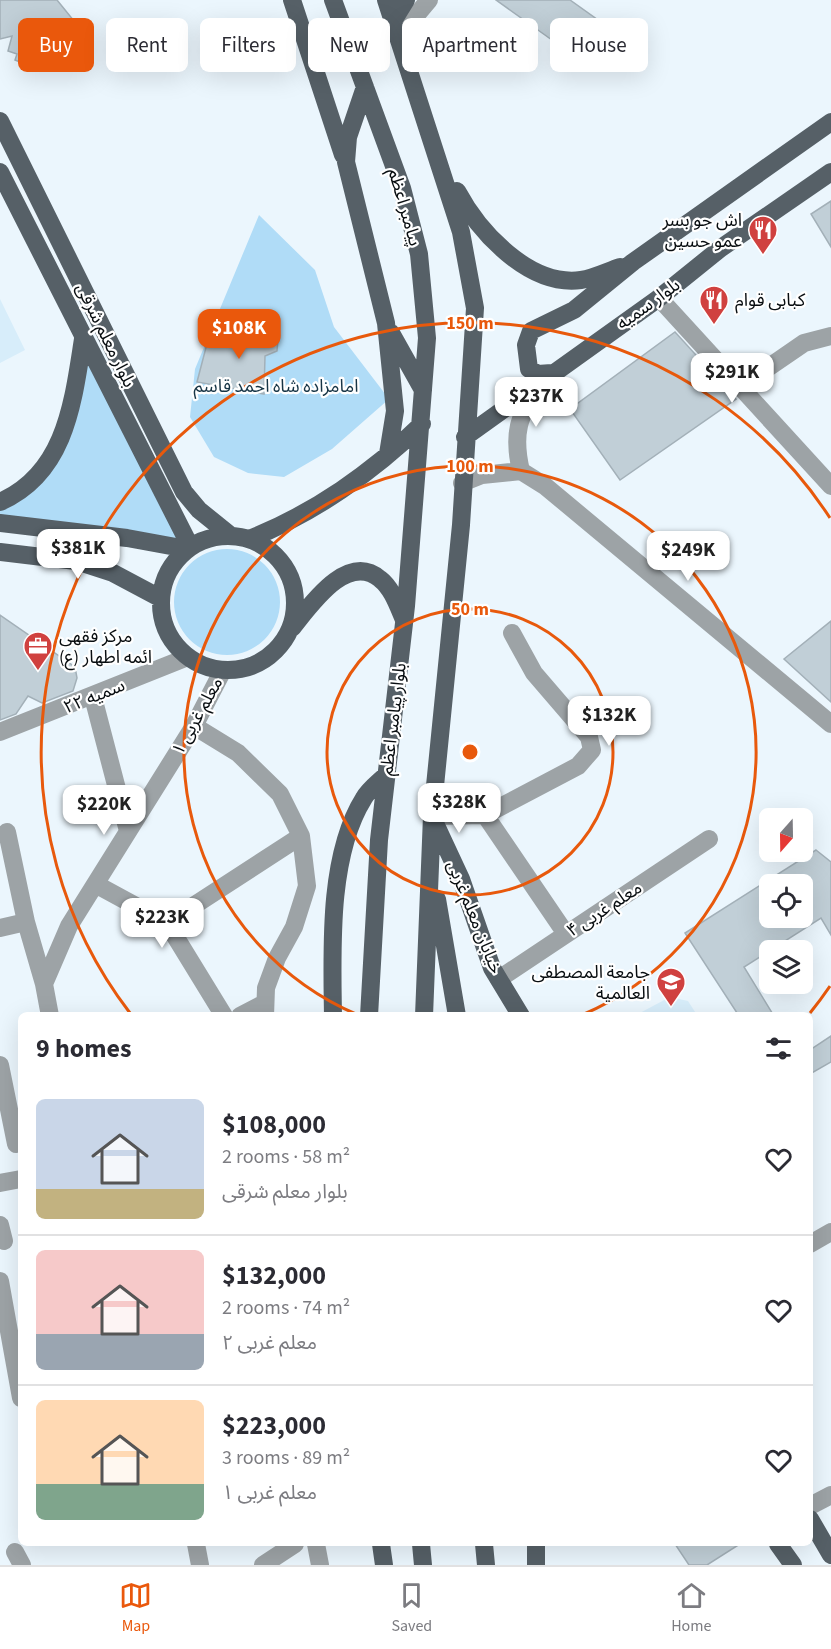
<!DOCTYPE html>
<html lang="en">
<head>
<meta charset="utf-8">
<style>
  :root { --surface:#fff; --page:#f7f7f7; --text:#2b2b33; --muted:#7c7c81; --line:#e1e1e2; --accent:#ea580c }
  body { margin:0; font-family:"Source Sans 3","Noto Sans Arabic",sans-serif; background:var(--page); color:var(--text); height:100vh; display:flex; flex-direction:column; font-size:22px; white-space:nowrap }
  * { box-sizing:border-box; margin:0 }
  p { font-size:20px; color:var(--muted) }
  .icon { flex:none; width:33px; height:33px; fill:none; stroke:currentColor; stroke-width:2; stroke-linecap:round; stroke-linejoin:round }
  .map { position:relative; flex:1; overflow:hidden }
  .details { position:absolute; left:18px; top:1012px; width:795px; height:534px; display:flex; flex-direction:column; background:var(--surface); border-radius:9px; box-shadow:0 6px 24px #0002 }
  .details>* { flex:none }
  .banner { position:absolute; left:18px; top:18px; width:795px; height:54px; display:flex; gap:12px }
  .needle { width:39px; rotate:200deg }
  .buttons { position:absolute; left:759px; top:808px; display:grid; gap:12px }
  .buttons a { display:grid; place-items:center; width:54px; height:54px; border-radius:9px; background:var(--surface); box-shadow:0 6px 24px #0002; font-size:30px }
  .price { position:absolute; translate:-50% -51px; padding:0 14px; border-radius:12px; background:#fff; color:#222; font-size:20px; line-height:39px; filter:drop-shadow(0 2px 3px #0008) }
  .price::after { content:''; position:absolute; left:50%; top:36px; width:18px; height:14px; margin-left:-9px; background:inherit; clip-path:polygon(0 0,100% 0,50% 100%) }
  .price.on { background:var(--accent); color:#fff }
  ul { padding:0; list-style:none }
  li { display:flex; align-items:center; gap:18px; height:150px; padding:0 18px }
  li+li { border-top:2px solid var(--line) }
  li span { display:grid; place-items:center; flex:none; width:168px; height:120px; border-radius:9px; color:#555 }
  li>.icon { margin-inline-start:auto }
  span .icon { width:72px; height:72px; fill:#fffc; stroke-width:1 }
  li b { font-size:26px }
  h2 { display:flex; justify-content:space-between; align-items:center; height:72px; padding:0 18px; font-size:26px }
  .tag { padding:0 21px; border-radius:9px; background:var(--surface); box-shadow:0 6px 24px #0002; font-size:21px; line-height:54px }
  .tag.on { background:var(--accent); color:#fff }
  .tabs { display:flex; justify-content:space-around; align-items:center; height:84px; border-top:2px solid var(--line); background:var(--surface); font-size:16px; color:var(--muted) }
  .tabs a { display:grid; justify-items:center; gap:3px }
  .tabs .on { color:var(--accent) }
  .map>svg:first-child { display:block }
  .built { fill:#d7edfa }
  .green { fill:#b0dcf7 }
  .building { fill:#c1cfd7; stroke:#a3b0b8; stroke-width:1.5; fill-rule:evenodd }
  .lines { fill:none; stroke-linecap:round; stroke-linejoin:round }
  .minor { stroke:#9da3a6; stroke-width:18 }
  .major { stroke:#566067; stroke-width:18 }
  .ring { fill:none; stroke:#e8590c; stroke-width:3 }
  .labels { text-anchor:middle; stroke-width:4.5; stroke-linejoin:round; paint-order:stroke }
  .street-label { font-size:18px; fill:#080d10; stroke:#fff }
  .poi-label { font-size:18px; fill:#080d10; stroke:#fff; text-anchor:end }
  .park-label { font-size:18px; fill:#173546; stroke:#fff }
  .centre { fill:#e8590c; stroke:#fff; stroke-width:3 }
  .ring-label { font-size:18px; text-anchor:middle; font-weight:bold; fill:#e8590c; stroke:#fff; stroke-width:4.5; stroke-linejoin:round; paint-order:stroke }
</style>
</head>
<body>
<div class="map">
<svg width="831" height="1565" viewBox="0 0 831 1565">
  <rect width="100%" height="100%" fill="#ebf6fd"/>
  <!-- built -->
  <path class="built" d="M 0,299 L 25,350 L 0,363 Z
    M 670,997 L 688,1001 L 697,1015 L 636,1015 Z"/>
  <!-- green -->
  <path class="green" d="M 259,215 L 315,270 L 334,327 L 389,399 L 332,449 L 284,477 L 248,473 L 214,457 L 190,417 L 195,369 Z
    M 83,339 L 188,547 L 0,523 L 0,502 L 53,456 Z
    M174 602a53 53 0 1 1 106 0a53 53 0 1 1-106 0Z"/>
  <!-- building -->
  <path class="building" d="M 0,0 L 57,0 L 74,21 L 93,32 L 88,45 L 66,47 L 55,69 L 45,65 L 43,71 L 15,60 L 17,54 L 8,51 L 12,36 L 0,39 Z
    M 496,0 L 570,0 L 598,20 L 573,55 Z
    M 831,201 L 831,247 L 811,214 Z
    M 251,325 L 270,326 L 278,338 L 277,351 L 265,356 L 264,394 L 197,382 L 209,336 L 247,337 Z
    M 675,332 L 736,399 L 620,480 L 570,409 Z
    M 0,615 L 75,667 L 77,678 L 73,691 L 42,703 L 28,696 L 16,714 L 0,720 Z
    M 831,621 L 831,702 L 784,659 Z
    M 816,850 L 831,862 L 831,935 L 821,918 L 744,967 L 774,1016 L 739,1016 L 685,933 ZM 770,885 L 802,885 L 802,918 L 770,918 Z
    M 831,1036 L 831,1062 L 810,1074 L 810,1050 Z
    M 675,1544 L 740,1544 L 707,1565 L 689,1565 Z"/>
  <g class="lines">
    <!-- minor -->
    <path class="minor" d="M 398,37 L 429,0
      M 659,298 L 831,486
      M 740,387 L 804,343 L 831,336
      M 521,471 L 545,486 L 831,724
      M 521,471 C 512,433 519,417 538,384
      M 462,483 L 482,475 L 521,471
      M 93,697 L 128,831
      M 194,726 L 238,753 L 280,794 L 301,836 L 307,886 L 294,927 L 277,958 L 266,988 L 265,1016
      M 0,732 L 188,657
      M 485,815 L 566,934
      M 432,816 L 485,815 L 578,766 L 592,750 L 589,737 L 534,673 L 512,633
      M 7,832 L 26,922 L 44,984
      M 97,885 L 167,923 L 224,1016
      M 167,923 L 301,836
      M 0,928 L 26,922
      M 499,979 L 709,839
      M 50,1016 L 44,984 L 69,926 L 194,726 L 223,670
      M 240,1016 L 265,1003
      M 0,1065 L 16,1144 L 21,1143
      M 0,1183 L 21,1179
      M 0,1225 L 4,1241
      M 810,1244 L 831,1232
      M 0,1281 L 21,1398
      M 810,1506 L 831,1495
      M 196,1544 L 200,1565
      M 316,1544 L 320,1565
      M 15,1552 L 22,1565
      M 263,1565 L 295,1544"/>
    <!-- major -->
    <path class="major" d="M 292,0 L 343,155
      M 333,0 L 402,188 L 419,254 L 427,338 L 406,606 L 379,840 L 369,1016
      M 386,0 L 461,232 L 475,308 L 461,525 L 432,816 L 424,1016
      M 393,21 L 406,0
      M 365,87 L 348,137 L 346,162 L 386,323 L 395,411 L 388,454
      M 0,121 L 184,492 L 199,510 L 230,535
      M 0,172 L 190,546
      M 457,191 C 479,232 529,287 581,280 C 594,278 608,271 620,267
      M 391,333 L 423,390
      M 552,373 L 538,374 L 529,369 L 526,345 L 531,331 L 574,310 L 633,262 L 831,122
      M 465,437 L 659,298 L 721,248 L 831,172
      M 0,502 C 66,473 73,402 83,339
      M 0,523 L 127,538 L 187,549
      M161 603a67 67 0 1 1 134 0a67 67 0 1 1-134 0Z
      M 249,539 C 313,514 373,472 422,424
      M 0,552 L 76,561 L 113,573 L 160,598
      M 292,628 C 310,606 347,551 380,579 C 392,588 398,606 404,620
      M 434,821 L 461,879 L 492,968 L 521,1016
      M 437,899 L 457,1016
      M 333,1016 C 332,949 328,855 364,798 C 369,789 379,782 386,775
      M 810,1519 L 831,1555
      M 381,1544 L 384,1565
      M 421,1544 L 423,1565
      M 484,1544 L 486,1565
      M 778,1544 L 793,1565
      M 536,1565 L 536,1544"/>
  </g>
  <!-- distance rings -->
  <g class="ring">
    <circle cx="470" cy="752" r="143"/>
    <path d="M358 1015A286 286 0 1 1 582 1015"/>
    <path d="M830 986A429 429 0 0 1 810 1013M130 1013A429 429 0 1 1 830 518"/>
  </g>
  <!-- icons -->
  <defs>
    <g id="restaurant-pin" transform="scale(1.5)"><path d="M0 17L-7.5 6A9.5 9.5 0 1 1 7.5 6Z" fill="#d0413f" stroke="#fff"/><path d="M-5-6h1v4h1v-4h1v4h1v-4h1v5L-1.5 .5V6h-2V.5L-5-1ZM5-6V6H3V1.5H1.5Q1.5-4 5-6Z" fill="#fff"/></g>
    <g id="office-pin" transform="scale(1.5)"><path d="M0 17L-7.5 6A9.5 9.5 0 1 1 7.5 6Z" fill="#d0413f" stroke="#fff"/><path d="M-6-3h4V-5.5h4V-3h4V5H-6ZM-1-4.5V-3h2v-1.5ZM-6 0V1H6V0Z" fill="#fff"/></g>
    <g id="university-pin" transform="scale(1.5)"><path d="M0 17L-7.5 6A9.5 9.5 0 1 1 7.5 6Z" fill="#d0413f" stroke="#fff"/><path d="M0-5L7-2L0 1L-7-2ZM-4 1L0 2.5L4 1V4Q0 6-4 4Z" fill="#fff"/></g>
  </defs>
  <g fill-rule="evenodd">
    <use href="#restaurant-pin" x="763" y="230"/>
    <use href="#restaurant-pin" x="714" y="300"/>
    <use href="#office-pin" x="38" y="646"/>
    <use href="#university-pin" x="671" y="982"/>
  </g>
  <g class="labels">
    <!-- street labels -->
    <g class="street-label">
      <text transform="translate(405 207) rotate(74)" y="6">پیامبر اعظم</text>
      <text transform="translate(648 304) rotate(-36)" y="6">بلوار سمیه</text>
      <text transform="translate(106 335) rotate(64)" y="6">بلوار معلم شرقی</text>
      <text transform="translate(94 696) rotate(-22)" y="6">سمیه ۲۲</text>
      <text transform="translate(197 716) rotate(-61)" y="6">معلم غربی ۱</text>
      <text transform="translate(393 719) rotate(-83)" y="6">بلوار پیامبر اعظم</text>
      <text transform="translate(604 909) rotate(-33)" y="6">معلم غربی ۴</text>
      <text transform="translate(475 917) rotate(68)" y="6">خیابان معلم غربی</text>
    </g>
    <!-- poi labels -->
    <g class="poi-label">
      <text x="742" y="226">اش جو بسر<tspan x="742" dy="21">عمو حسین</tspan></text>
      <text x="735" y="306" text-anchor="start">کبابی قوام</text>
      <text x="59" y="642" text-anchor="start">مرکز فقهی<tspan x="59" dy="21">ائمه اطهار (ع)</tspan></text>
      <text x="650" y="978">جامعة المصطفی<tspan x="650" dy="21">العالمیة</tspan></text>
    </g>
    <!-- park labels -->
    <g class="park-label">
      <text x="276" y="392">امامزاده شاه احمد قاسم</text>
    </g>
  </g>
  <circle cx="470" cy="752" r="9" class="centre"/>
  <g class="ring-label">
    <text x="470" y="329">150 m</text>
    <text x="470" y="472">100 m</text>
    <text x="470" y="615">50 m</text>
  </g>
</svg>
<div class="buttons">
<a><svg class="needle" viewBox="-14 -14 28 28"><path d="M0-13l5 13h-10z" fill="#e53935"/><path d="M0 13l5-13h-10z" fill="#7c7c81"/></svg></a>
<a><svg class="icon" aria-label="locate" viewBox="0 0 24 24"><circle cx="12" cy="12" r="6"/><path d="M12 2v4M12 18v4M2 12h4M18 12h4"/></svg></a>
<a><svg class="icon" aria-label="layers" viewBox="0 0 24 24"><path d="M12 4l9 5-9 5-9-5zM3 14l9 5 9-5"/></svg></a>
</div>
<b class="price on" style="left:239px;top:360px">$108K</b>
<b class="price" style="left:732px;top:404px">$291K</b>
<b class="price" style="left:536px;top:428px">$237K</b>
<b class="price" style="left:78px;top:580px">$381K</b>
<b class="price" style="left:688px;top:582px">$249K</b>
<b class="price" style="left:609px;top:747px">$132K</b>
<b class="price" style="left:459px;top:834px">$328K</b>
<b class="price" style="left:104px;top:836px">$220K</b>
<b class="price" style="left:162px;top:949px">$223K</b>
<div class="banner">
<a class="tag on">Buy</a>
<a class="tag">Rent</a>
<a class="tag">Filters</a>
<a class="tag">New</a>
<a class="tag">Apartment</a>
<a class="tag">House</a>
</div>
<section class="details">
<h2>9 homes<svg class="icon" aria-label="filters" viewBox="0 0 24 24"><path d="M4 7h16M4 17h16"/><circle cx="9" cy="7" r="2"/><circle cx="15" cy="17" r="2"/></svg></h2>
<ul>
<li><span style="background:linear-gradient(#c9d6e8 75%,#c2b280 0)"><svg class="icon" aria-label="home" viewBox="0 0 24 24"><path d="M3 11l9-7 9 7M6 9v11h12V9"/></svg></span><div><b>$108,000</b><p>2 rooms · 58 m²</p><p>بلوار معلم شرقی</p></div><svg class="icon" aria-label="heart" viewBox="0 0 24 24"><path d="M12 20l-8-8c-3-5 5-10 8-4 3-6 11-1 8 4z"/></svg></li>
<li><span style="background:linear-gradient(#f6c9c9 70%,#9aa5b1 0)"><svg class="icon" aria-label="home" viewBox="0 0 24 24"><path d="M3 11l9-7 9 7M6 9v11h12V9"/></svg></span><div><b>$132,000</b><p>2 rooms · 74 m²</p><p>معلم غربی ۲</p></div><svg class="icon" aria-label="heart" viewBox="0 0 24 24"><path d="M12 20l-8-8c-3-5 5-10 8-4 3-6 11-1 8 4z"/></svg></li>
<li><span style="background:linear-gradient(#ffd9b3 70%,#7fa58c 0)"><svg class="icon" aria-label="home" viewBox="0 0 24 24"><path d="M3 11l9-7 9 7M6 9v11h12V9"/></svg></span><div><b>$223,000</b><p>3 rooms · 89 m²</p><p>معلم غربی ۱</p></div><svg class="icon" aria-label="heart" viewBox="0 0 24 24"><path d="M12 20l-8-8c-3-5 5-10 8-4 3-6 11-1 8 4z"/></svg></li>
</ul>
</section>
</div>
<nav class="tabs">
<a class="on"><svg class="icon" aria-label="map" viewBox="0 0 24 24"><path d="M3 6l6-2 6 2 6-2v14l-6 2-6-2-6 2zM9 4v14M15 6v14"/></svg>Map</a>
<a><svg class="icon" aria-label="saved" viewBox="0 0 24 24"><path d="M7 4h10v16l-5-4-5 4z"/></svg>Saved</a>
<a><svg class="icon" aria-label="home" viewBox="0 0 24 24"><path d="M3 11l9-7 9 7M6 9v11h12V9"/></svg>Home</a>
</nav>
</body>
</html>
